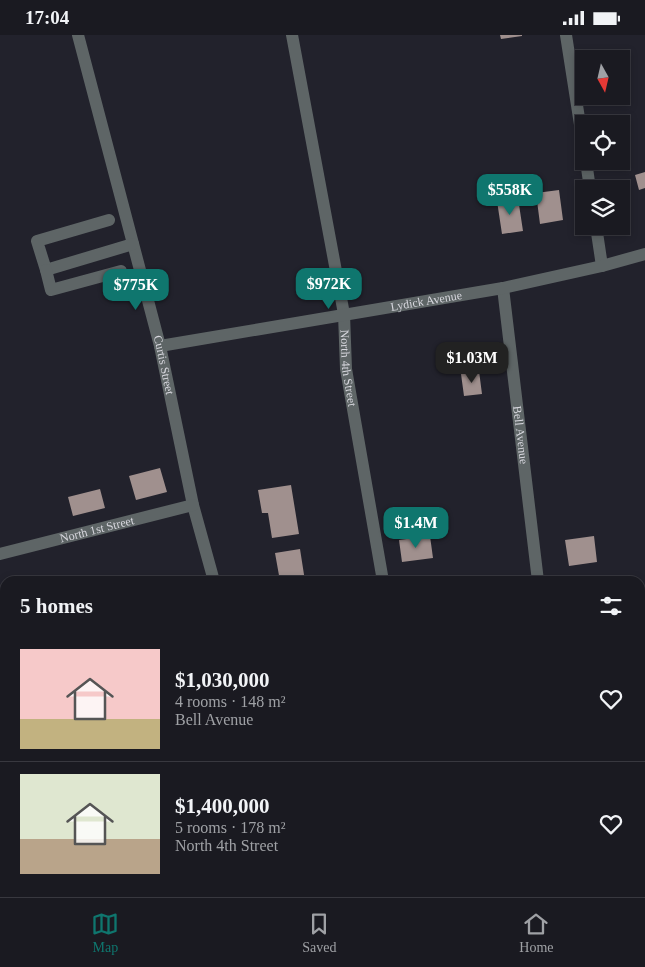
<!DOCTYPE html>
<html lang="en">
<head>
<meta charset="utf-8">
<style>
  :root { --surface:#1a1a21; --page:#23232a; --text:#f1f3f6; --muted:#9fa1a5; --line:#38383f; --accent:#0f766e }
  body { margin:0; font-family:"Times New Roman",serif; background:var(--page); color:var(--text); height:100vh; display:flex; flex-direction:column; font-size:19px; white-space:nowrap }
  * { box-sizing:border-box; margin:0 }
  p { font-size:16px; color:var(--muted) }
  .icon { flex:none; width:28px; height:28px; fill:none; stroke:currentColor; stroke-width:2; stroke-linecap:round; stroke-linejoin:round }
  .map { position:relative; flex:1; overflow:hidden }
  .drawer { position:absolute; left:0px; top:541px; width:645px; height:321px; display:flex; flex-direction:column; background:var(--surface); border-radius:15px 15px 0 0; box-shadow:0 2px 8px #0003,0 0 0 1px var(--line) }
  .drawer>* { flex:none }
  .needle { width:32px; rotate:172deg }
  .buttons { position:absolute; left:575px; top:15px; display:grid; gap:10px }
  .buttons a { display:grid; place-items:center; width:55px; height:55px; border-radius:0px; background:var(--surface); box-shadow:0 2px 8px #0003,0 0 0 1px var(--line); font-size:25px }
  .price { position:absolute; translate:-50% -42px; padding:0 11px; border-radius:10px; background:var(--accent); color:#fff; font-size:16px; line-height:32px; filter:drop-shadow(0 1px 2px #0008) }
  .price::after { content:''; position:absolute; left:50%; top:30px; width:15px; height:11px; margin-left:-8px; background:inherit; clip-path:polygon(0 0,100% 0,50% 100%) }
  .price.active { background:#222; color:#fff }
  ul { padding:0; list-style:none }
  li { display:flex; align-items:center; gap:15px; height:125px; padding:0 20px }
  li+li { border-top:1px solid var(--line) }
  li span { display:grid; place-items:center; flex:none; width:140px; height:100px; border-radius:0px; color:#555 }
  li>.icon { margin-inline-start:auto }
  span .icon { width:60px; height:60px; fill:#fffc; stroke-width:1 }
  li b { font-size:21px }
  h2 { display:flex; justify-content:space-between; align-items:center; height:60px; padding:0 20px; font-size:21px }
  .status { display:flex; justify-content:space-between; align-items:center; height:35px; padding:0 25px; background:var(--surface); direction:ltr }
  .status svg { height:14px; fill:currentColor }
  .tabs { display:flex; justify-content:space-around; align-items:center; height:70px; border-top:1px solid var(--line); background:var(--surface); font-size:14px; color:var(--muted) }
  .tabs a { display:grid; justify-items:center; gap:2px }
  .tabs .active { color:var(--accent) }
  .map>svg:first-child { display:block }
  .building { fill:#a0908e }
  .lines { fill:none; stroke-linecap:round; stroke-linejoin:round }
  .minor { stroke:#5e6566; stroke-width:12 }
  .rail { stroke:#bbbbc3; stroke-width:4; stroke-dasharray:2.5 5; stroke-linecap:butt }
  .labels { text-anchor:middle; stroke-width:5; stroke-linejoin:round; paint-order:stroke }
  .street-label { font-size:12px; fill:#d7d7de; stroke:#0c0c11 }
</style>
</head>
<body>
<div class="status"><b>17:04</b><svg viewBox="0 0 49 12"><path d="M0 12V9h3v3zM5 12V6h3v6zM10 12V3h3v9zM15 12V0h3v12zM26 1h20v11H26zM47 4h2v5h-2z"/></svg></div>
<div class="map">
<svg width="645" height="862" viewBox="0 0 645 862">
  <rect width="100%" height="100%" fill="#22222c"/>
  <!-- building -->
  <path class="building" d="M 500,0 L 522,0 L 522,1 L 501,4 Z
    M 645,137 L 645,153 L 639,155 L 635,140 Z
    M 559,155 L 563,185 L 540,189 L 536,158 Z
    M 518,163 L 523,196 L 502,199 L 497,166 Z
    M 479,336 L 482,359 L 464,361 L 461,339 Z
    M 160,433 L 167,457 L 136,465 L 129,441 Z
    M 291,450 L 299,499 L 272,503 L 268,478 L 262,478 L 258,455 Z
    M 100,454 L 105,473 L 73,481 L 68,462 Z
    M 430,501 L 433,523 L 402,527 L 399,505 Z
    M 594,501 L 597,527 L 569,531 L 565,505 Z
    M 300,514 L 305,546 L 280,546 L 275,518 Z
    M 620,542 L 621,546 L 597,546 L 597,545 Z"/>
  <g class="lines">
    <!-- minor -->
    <g class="minor">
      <path id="s1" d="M 78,0 L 160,311 L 193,470 L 214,546"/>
      <path id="s2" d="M 292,0 L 344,279 L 346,334 L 383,546"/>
      <path d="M 566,0 L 584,115"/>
      <path d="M 586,126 L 590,154"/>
      <path d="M 109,185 L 37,206 L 46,235 L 133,209"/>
      <path d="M 596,191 L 602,231"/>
      <path d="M 46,235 L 51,255 L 121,236"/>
      <path id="s3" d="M 503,253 L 538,546"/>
      <path id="s4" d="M 160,311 L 503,253 L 602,231 L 645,219"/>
      <path id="s5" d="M 0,519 L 193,470"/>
      <path d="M 0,650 L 5,659"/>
      <path d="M 640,840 L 645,839"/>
      <path d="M 105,858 L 107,862"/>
      <path d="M 299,858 L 300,862"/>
      <path d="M 442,858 L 443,862"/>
      <path d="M 505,862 L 532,858"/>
    </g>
    <!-- rail -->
    <path class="rail" d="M 0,776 L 5,787
      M 36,858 L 38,862"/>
  </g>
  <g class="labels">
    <!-- street labels -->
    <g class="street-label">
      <text dy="4" stroke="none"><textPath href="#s4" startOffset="270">Lydick Avenue</textPath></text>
      <text dy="4" stroke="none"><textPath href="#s1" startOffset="341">Curtis Street</textPath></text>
      <text dy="4" stroke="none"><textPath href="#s2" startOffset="338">North 4th Street</textPath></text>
      <text dy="4" stroke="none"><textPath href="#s3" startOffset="148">Bell Avenue</textPath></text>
      <text dy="4" stroke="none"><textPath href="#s5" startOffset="100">North 1st Street</textPath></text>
    </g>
  </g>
</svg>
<div class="buttons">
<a><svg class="needle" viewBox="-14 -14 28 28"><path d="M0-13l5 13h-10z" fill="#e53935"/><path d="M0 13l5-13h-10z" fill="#9fa1a5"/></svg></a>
<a><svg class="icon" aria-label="locate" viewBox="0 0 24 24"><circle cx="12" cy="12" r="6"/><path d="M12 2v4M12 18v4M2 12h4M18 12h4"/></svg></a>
<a><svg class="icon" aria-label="layers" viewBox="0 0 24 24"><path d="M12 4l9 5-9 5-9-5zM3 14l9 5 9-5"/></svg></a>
</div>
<b class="price" style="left:510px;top:181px">$558K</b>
<b class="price" style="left:329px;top:275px">$972K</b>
<b class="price" style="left:136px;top:276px">$775K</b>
<b class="price active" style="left:472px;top:349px">$1.03M</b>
<b class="price" style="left:416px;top:514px">$1.4M</b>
<section class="drawer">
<h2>5 homes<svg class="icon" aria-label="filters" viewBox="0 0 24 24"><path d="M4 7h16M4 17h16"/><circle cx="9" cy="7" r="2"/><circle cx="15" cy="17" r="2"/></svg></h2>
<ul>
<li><span style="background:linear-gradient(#f6c9c9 70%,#c2b280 0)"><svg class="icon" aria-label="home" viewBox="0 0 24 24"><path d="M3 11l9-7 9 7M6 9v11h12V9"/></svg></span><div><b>$1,030,000</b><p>4 rooms · 148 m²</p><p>Bell Avenue</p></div><svg class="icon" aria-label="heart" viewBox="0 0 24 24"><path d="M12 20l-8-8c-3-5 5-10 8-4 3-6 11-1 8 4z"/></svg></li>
<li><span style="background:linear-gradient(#dfe7d0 65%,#b9a48a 0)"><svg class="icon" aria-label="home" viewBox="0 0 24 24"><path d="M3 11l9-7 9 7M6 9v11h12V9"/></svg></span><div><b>$1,400,000</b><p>5 rooms · 178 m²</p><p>North 4th Street</p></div><svg class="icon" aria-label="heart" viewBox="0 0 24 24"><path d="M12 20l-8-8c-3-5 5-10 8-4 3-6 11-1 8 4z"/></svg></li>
</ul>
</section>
</div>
<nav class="tabs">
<a class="active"><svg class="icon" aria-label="map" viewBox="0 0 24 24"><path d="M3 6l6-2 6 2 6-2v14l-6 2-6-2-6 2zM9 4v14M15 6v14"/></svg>Map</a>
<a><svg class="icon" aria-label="saved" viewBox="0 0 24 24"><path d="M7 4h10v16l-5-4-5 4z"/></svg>Saved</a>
<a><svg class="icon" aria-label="home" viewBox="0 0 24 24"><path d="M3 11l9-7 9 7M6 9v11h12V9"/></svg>Home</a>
</nav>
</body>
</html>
